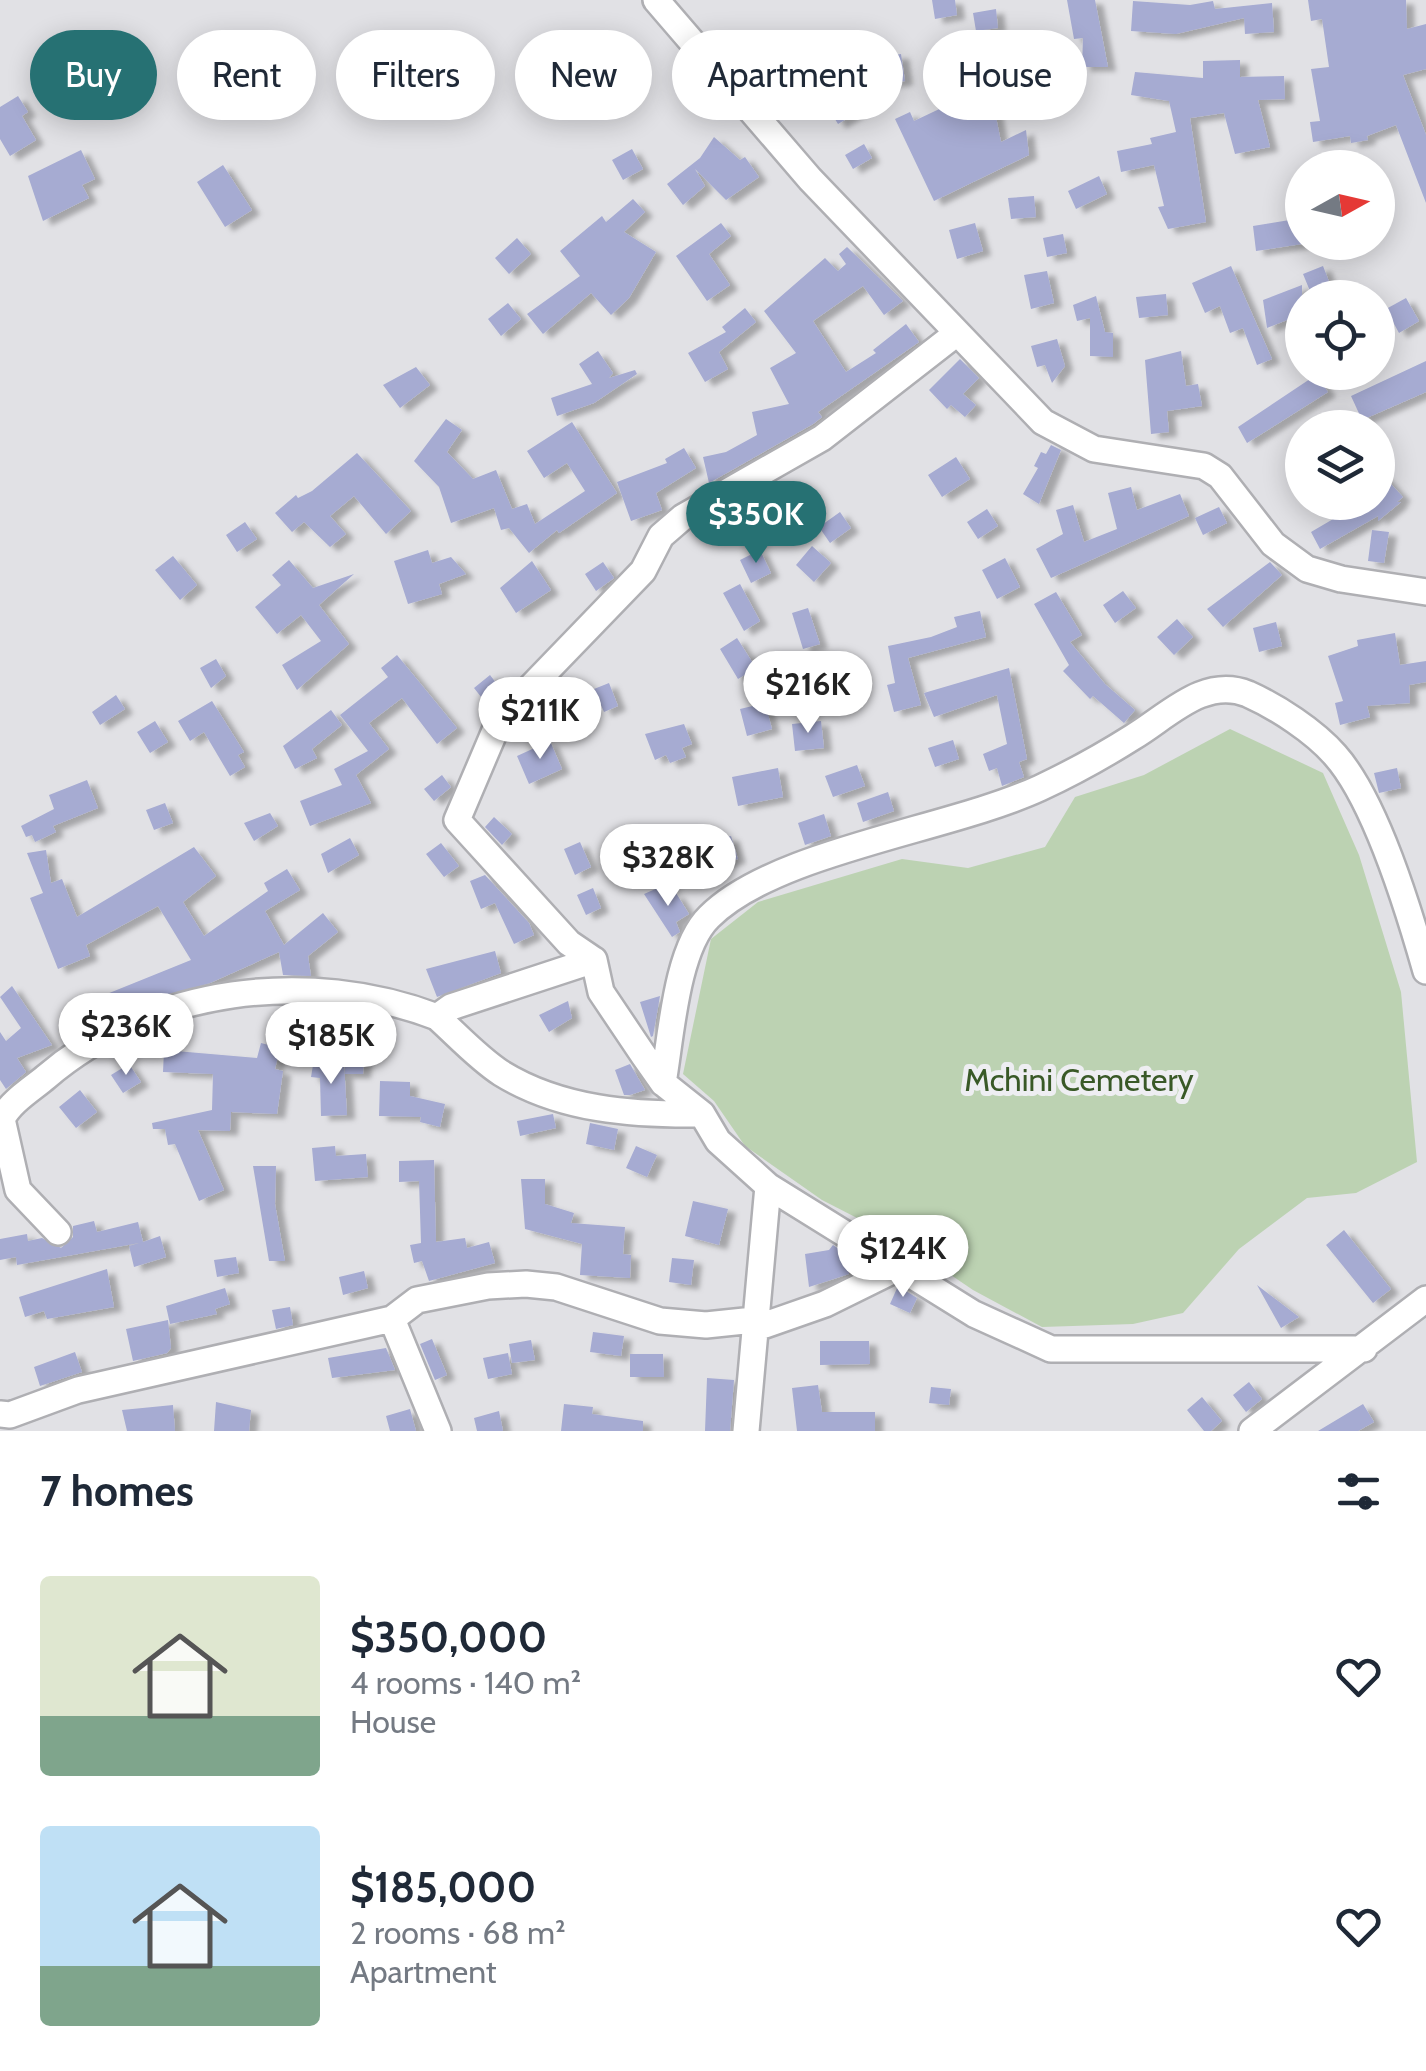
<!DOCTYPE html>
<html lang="en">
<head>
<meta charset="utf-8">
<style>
  :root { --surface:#fff; --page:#f2f2f3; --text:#1f2937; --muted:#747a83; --accent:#267173 }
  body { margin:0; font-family:Cabin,sans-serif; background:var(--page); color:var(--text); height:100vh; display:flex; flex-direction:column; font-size:38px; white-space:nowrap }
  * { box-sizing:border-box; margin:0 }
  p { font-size:32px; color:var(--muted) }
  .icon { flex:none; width:55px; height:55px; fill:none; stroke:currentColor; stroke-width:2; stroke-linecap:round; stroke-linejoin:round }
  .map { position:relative; height:1431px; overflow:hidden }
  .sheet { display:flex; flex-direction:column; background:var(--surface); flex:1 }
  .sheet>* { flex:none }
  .banner { position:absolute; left:30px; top:30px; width:1368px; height:90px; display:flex; gap:20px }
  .needle { width:65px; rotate:82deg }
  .controls { position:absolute; left:1285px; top:150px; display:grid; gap:20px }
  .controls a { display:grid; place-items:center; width:110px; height:110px; border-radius:50%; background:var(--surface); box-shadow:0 5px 25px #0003; font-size:50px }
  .price { position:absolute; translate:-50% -85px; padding:0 22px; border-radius:35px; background:#fff; color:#222; font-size:32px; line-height:65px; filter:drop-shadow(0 2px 5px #0008) }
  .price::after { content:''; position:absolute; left:50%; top:60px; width:30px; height:22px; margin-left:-15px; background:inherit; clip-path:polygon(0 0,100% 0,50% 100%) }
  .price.current { background:var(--accent); color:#fff }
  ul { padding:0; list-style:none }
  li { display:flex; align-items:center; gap:30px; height:250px; padding:0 40px }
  li span { display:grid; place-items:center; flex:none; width:280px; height:200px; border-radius:10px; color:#555 }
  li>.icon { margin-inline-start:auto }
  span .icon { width:120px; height:120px; fill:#fffc; stroke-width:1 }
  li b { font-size:42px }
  h2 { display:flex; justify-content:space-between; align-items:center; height:120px; padding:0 40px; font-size:42px }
  .chip { padding:0 35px; border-radius:45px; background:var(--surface); box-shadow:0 5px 25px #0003; font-size:35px; line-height:90px }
  .chip.current { background:var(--accent); color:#fff }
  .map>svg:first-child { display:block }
  .green { fill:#bcd2b2 }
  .building { fill:#a6abd2; filter:url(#shadow) }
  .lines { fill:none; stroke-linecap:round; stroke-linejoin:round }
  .street-casing { stroke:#afafb3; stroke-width:30 }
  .street { stroke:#fff; stroke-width:25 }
  .labels { text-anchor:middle; stroke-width:10; stroke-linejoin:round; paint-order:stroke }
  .park-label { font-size:32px; fill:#395927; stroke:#eeeef2 }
</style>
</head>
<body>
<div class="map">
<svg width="1426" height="1431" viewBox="0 0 1426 1431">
  <defs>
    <filter id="shadow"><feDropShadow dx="8" dy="4.5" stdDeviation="2.5" flood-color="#0004"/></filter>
  </defs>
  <rect width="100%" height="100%" fill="#e1e1e5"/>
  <!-- green -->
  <path class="green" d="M 1230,729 L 1323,773 L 1359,855 L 1401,992 L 1417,1162 L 1356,1193 L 1307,1198 L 1239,1249 L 1183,1313 L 1133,1324 L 1042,1327 L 973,1290 L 898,1239 L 822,1200 L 745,1146 L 714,1101 L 683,1074 L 711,939 L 758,902 L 902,859 L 968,868 L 1045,847 L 1075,797 L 1144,775 Z"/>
  <!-- building -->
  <path class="building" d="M 932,0 L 955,0 L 957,15 L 935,19 Z
    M 1067,0 L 1095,0 L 1108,67 L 1082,67 L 1083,38 L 1074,39 Z
    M 1308,0 L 1406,0 L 1407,29 L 1426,24 L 1426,69 L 1403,75 L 1426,135 L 1426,203 L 1396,125 L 1367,136 L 1368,140 L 1351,143 L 1350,136 L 1313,142 L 1310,122 L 1320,121 L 1311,69 L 1329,67 L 1322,19 L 1311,21 Z
    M 1133,1 L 1190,5 L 1213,1 L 1215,9 L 1272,3 L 1274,32 L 1245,34 L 1244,18 L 1176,34 L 1131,31 Z
    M 996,9 L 998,28 L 976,31 L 973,13 Z
    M 901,54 L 905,81 L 872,85 L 868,59 Z
    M 1240,60 L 1240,77 L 1284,76 L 1285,99 L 1258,100 L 1270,147 L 1235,154 L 1224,113 L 1190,118 L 1206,222 L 1168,229 L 1158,207 L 1164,206 L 1154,165 L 1121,172 L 1117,151 L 1152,144 L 1150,138 L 1176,132 L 1169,101 L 1131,95 L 1135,72 L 1203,78 L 1203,61 Z
    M 827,61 L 858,112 L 838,124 L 807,74 Z
    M 978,79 L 979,94 L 991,92 L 1001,142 L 1026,130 L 1029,155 L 934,201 L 895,119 L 910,112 L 914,121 L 952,103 L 952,92 Z
    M 127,81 L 132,103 L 101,110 L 97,88 Z
    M 18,96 L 28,112 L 22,116 L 36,140 L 10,156 L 0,139 L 0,107 Z
    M 714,137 L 740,160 L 745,157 L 759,177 L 726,200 L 695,169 L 705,186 L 683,205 L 667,184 L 700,158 Z
    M 864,144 L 872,158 L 853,169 L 845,155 Z
    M 632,149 L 643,169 L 623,180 L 612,160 Z
    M 81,150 L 95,179 L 82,185 L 89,198 L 43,221 L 28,176 Z
    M 223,165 L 252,210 L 225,227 L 197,182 Z
    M 1099,176 L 1107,194 L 1076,209 L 1068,191 Z
    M 1034,196 L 1036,217 L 1011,219 L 1008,198 Z
    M 633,199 L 645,212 L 624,232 L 656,252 L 629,298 L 611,315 L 591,293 L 543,334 L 527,314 L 580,276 L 560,251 L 602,216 L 606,222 Z
    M 1302,218 L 1302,244 L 1256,251 L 1253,226 Z
    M 721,223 L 731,236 L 709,254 L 730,285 L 707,301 L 676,256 Z
    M 975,223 L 983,251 L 957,259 L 949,230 Z
    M 1063,234 L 1067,253 L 1047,257 L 1043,238 Z
    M 517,238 L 531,254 L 509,274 L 495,258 Z
    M 847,247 L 903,301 L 884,315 L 863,286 L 813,321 L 846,372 L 876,353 L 873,350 L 906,324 L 919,342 L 818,412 L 822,417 L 813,424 L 709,483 L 703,457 L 726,452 L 757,435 L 752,412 L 789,404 L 770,368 L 796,353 L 764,311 L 825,258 L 838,271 L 846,264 L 839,254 Z
    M 1231,266 L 1272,359 L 1257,365 L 1243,328 L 1230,333 L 1220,306 L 1205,313 L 1192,283 Z
    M 1323,266 L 1330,284 L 1310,291 L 1303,274 Z
    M 1047,271 L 1054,303 L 1031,309 L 1024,275 Z
    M 1302,285 L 1302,314 L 1267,328 L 1263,300 Z
    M 1166,294 L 1168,315 L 1139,318 L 1136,297 Z
    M 1096,296 L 1105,332 L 1113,333 L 1113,357 L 1090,356 L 1090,318 L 1077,321 L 1073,305 Z
    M 1406,298 L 1419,321 L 1399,333 L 1386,309 Z
    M 508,303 L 521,319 L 501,336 L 488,319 Z
    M 745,308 L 756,322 L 719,352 L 728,369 L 705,382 L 688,353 L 726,332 L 722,327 Z
    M 1057,339 L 1065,366 L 1052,383 L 1045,365 L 1037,367 L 1031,346 Z
    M 598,351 L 613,373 L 609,378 L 635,370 L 637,374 L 594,403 L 557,416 L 551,398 L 592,384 L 579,364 Z
    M 1181,351 L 1186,386 L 1198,384 L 1202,406 L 1167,411 L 1169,432 L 1151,434 L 1145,360 Z
    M 960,359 L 979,378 L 963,394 L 976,405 L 965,417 L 951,405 L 947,409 L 929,390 Z
    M 1426,361 L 1426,392 L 1362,420 L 1351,396 Z
    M 416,367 L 430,385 L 400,408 L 383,385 Z
    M 1316,375 L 1328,392 L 1247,443 L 1238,427 Z
    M 446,419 L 462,430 L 447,452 L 473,479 L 496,470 L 512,509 L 527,504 L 535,524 L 585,491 L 567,463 L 544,478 L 527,451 L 572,422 L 617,493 L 559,533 L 557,530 L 529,553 L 509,528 L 501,530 L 494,508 L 451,523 L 439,487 L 414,461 Z
    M 1051,445 L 1061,450 L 1039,504 L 1023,494 L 1038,468 L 1034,466 L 1041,452 L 1046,454 Z
    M 684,448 L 696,468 L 656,493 L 662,510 L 631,521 L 617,482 L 667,463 L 665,459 Z
    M 357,453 L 411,511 L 386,534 L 354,496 L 330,516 L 346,534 L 330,547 L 304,522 L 292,532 L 275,513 L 296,495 L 298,498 L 312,491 Z
    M 956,457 L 970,479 L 942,497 L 928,475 Z
    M 1378,470 L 1403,497 L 1397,502 L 1401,502 L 1378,521 L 1378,516 L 1320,549 L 1311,532 L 1340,515 L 1338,506 L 1378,502 Z
    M 1131,487 L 1137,510 L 1180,494 L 1189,516 L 1051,578 L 1036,549 L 1063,534 L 1056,510 L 1073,505 L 1084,542 L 1117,529 L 1108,493 Z
    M 799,490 L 810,507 L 779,528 L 768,510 Z
    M 1219,507 L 1227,523 L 1203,535 L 1195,518 Z
    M 987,509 L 998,526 L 978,539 L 967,522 Z
    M 840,512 L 851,528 L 830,543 L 819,527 Z
    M 245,522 L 257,539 L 237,552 L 226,535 Z
    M 1372,530 L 1389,532 L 1384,563 L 1368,561 Z
    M 812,546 L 831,563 L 814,582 L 796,565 Z
    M 428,550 L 432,563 L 451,557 L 466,574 L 439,584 L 442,594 L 408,604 L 394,561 Z
    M 760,550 L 771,573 L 751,583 L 740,560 Z
    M 173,556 L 197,585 L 180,600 L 155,570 Z
    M 1005,558 L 1020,587 L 997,599 L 982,570 Z
    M 289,560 L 313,588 L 354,574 L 319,605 L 349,644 L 297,690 L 282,665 L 321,641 L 301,615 L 277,634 L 255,607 L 281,585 L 272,575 Z
    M 532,561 L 551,590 L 516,613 L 500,588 Z
    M 603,562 L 614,578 L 596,591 L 585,574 Z
    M 1270,562 L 1282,575 L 1223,627 L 1207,609 Z
    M 740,584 L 760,621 L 744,631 L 723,593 Z
    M 1123,591 L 1136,608 L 1115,623 L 1103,605 Z
    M 1056,592 L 1082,635 L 1070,642 L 1105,684 L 1135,710 L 1124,723 L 1093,696 L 1090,699 L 1063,671 L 1069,665 L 1034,604 Z
    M 808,608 L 820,644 L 803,649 L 792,613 Z
    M 980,611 L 986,637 L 908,658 L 921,705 L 894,712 L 887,685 L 895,683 L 888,646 L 931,637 L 957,627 L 954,617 Z
    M 1177,619 L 1193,637 L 1174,655 L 1157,637 Z
    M 1276,622 L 1282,646 L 1259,652 L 1253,628 Z
    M 1395,633 L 1400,665 L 1426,661 L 1426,682 L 1409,685 L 1410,703 L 1367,706 L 1370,717 L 1340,725 L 1335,703 L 1343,701 L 1328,656 L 1358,646 L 1357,640 Z
    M 737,638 L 756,668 L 738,679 L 720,649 Z
    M 397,655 L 457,728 L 437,744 L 402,698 L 369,723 L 389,749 L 356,775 L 371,803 L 310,826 L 300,801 L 342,785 L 334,769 L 368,751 L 340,715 L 388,677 L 381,668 Z
    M 216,659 L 226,676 L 211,688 L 200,668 Z
    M 1009,668 L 1027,759 L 1019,762 L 1024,777 L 1002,786 L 997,768 L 989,771 L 983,754 L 1007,744 L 997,695 L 934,717 L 924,693 Z
    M 490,675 L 503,692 L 489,707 L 474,688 Z
    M 609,683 L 618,706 L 604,712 L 594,689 Z
    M 116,695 L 125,709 L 100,725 L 92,712 Z
    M 212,701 L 244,752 L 238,755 L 245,767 L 230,776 L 204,732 L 190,741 L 178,721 Z
    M 765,703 L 772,729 L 747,736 L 740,709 Z
    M 331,710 L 342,725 L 312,749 L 317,758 L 295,769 L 283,746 Z
    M 155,721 L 168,742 L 150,753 L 137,732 Z
    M 821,721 L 824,748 L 795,751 L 792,724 Z
    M 684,724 L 692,744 L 682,748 L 686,757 L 670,763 L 666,755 L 655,760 L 645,734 Z
    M 953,740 L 959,759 L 935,767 L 928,748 Z
    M 550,741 L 562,769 L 529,784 L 517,756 Z
    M 857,765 L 865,786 L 833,797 L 825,776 Z
    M 778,768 L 783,797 L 738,806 L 732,777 Z
    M 1397,768 L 1401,788 L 1379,793 L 1374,773 Z
    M 442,775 L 451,787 L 434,801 L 424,789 Z
    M 87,780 L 98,808 L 53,826 L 56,832 L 35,842 L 32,835 L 26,837 L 21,826 L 54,809 L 49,795 Z
    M 888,792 L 894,811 L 863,822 L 857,803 Z
    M 165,803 L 173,823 L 154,830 L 146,810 Z
    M 270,813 L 278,826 L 254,841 L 244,823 Z
    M 824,814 L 831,836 L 805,845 L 798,823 Z
    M 494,817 L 512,834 L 502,845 L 485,827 Z
    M 731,836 L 738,859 L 709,868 L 702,844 Z
    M 350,838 L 359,855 L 328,873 L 321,854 Z
    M 580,842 L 591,867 L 575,875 L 564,849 Z
    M 441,843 L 459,866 L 444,877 L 426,854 Z
    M 194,847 L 216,876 L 183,902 L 204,936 L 268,891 L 264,883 L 287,869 L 300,890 L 265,911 L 284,945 L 323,913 L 338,932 L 308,956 L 311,976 L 283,975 L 279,952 L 210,983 L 144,1002 L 143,998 L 93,1018 L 87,1002 L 191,960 L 158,906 L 86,945 L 90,956 L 58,969 L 30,898 L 43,893 L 27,853 L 46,850 L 51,883 L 62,879 L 77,917 Z
    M 485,875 L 529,923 L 534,935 L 514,944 L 495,903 L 481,909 L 470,881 Z
    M 660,887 L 666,900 L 676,893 L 689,914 L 676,922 L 680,932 L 672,937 L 644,894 Z
    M 593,888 L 601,908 L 586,915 L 577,895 Z
    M 495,951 L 501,973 L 437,997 L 426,969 Z
    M 12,986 L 52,1045 L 17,1058 L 26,1072 L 6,1089 L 0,1080 L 0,1032 L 6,1041 L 21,1028 L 0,997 Z
    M 660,996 L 653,1036 L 651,1037 L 640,1002 Z
    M 568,1001 L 572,1018 L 549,1032 L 539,1015 Z
    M 352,1019 L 373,1020 L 372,1036 L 352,1036 Z
    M 261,1043 L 280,1048 L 275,1069 L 283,1071 L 277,1114 L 231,1112 L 230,1131 L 198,1130 L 224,1190 L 199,1201 L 175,1144 L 168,1145 L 165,1129 L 153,1129 L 152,1123 L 212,1110 L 213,1074 L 163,1072 L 164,1050 L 257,1058 Z
    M 345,1057 L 364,1057 L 363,1074 L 345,1074 Z
    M 314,1059 L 344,1063 L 347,1115 L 321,1116 L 320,1078 L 311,1077 Z
    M 129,1064 L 141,1082 L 123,1093 L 111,1075 Z
    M 630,1064 L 645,1090 L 630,1095 L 624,1095 L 615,1070 Z
    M 380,1081 L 410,1082 L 410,1096 L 445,1104 L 440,1127 L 420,1122 L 421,1117 L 379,1116 Z
    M 80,1090 L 97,1112 L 76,1128 L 59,1107 Z
    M 553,1114 L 556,1128 L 520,1136 L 517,1121 Z
    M 590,1123 L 618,1129 L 614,1150 L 586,1144 Z
    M 335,1146 L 336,1156 L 366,1154 L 368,1177 L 315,1181 L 312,1148 Z
    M 636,1146 L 657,1155 L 647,1177 L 626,1168 Z
    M 434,1160 L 436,1242 L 465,1238 L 467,1248 L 489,1242 L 495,1263 L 429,1281 L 422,1261 L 414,1263 L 410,1245 L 421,1243 L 419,1181 L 399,1182 L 399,1161 Z
    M 253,1166 L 276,1166 L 275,1204 L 285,1261 L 269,1261 Z
    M 521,1179 L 545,1179 L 545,1204 L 574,1213 L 571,1223 L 625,1227 L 623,1254 L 631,1255 L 630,1278 L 580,1275 L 582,1244 L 525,1229 Z
    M 693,1201 L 728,1209 L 719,1245 L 685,1236 Z
    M 94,1221 L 97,1232 L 138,1222 L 143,1242 L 160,1236 L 166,1257 L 134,1267 L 129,1246 L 139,1243 L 17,1265 L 16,1257 L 0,1260 L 0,1239 L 27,1234 L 28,1241 L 42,1238 L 61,1248 L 73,1237 L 73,1226 Z
    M 1344,1230 L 1391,1289 L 1373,1303 L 1326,1245 Z
    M 833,1245 L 846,1254 L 849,1274 L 809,1287 L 805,1254 L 829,1250 Z
    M 236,1257 L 239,1273 L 217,1277 L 214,1260 Z
    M 672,1258 L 694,1260 L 691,1285 L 669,1282 Z
    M 107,1269 L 114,1307 L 47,1319 L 44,1311 L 25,1317 L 19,1297 Z
    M 364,1271 L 368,1288 L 343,1295 L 339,1277 Z
    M 1257,1285 L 1299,1317 L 1281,1328 Z
    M 898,1286 L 917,1298 L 910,1313 L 890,1304 Z
    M 225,1288 L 230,1304 L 215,1309 L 217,1314 L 170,1324 L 166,1306 Z
    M 290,1307 L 293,1325 L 276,1329 L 272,1310 Z
    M 168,1320 L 171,1348 L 167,1353 L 133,1361 L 126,1329 Z
    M 593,1332 L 624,1336 L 621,1356 L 590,1352 Z
    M 432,1339 L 447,1375 L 435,1380 L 420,1344 Z
    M 531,1340 L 535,1360 L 512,1363 L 509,1344 Z
    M 820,1341 L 869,1341 L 870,1364 L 820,1365 Z
    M 386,1348 L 395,1370 L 332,1378 L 328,1358 Z
    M 75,1352 L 82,1372 L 40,1386 L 34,1367 Z
    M 508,1353 L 512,1374 L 488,1379 L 483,1358 Z
    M 630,1354 L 663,1354 L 664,1377 L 630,1377 Z
    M 707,1378 L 734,1380 L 730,1431 L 705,1431 Z
    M 1249,1382 L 1262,1399 L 1246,1412 L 1233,1395 Z
    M 818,1385 L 822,1412 L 875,1412 L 875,1431 L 797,1431 L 792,1388 Z
    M 931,1387 L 951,1389 L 949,1405 L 929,1403 Z
    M 1202,1397 L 1222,1421 L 1211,1431 L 1204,1431 L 1187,1410 Z
    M 216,1402 L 251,1410 L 249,1431 L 214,1431 Z
    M 564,1404 L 593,1407 L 592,1414 L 643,1421 L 643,1431 L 561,1431 Z
    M 1363,1404 L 1374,1422 L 1358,1431 L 1318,1431 Z
    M 173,1405 L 175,1431 L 127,1431 L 122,1410 Z
    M 410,1409 L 416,1431 L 390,1431 L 386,1416 Z
    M 499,1411 L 503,1431 L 477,1431 L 474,1418 Z"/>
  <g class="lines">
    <!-- street casing -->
    <g class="street-casing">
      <path id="street" d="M 656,0 L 810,179 L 1043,422 L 1094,449 L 1204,466 L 1220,476 L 1273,544 L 1307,569 L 1341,579 L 1426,592
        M 957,333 L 822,438 L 683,517 L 661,536 L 643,571 L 500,719 L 457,820 L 569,943 L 594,960 L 601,992 L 644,1056 L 663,1083 L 702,1114 L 718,1141 L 768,1186 L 974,1314 L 1051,1349 L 1364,1349
        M 437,1017 C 457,1035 478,1058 501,1073 C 561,1110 633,1115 702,1114
        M 663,1083 C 671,1038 676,949 709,917 C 775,851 949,830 1040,788 C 1072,773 1103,756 1133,737 C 1167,717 1204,676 1248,694 C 1277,707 1314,731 1335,755 C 1376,801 1409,911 1426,971
        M 58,1232 L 18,1190 L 2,1119 C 10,1102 32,1089 46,1077 C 151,987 309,968 437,1017 L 451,1007 L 594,960
        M 392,1319 L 438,1431
        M 0,1414 L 10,1415 L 78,1390 L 392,1319 L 417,1300 L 488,1286 L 526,1284 L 556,1287 L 660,1321 L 706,1325 L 754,1320 L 765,1325 L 825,1304 L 900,1267
        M 746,1431 L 768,1186
        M 1252,1431 L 1426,1299"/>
    </g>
    <!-- street -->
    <use href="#street" class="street"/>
  </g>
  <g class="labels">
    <!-- park labels -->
    <g class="park-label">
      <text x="1079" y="1091">Mchini Cemetery</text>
    </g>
  </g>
</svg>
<div class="controls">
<a><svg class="needle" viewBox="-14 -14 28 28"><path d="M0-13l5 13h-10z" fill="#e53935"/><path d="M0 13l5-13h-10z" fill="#747a83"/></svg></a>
<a><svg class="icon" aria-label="locate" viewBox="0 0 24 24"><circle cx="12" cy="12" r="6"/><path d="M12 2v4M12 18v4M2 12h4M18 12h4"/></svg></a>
<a><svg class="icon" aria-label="layers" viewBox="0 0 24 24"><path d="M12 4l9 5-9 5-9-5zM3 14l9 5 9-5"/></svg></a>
</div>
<b class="price current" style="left:756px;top:566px">$350K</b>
<b class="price" style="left:808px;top:736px">$216K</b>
<b class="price" style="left:540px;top:762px">$211K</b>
<b class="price" style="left:668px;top:909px">$328K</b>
<b class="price" style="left:126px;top:1078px">$236K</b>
<b class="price" style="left:331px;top:1087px">$185K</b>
<b class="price" style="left:903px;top:1300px">$124K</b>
<div class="banner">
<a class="chip current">Buy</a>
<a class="chip">Rent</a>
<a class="chip">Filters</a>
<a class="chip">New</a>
<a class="chip">Apartment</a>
<a class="chip">House</a>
</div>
</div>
<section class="sheet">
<h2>7 homes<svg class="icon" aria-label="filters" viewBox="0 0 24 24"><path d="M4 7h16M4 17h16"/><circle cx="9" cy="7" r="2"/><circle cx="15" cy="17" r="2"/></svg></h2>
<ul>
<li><span style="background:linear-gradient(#dfe7d0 70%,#7fa58c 0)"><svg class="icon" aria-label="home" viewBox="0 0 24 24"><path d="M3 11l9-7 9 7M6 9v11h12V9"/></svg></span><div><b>$350,000</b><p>4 rooms · 140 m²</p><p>House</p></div><svg class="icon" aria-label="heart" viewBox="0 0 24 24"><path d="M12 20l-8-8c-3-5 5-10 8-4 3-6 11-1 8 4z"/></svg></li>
<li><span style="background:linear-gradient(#bfe0f5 70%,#7fa58c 0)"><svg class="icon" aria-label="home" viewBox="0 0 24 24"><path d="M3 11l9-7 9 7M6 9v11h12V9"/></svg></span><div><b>$185,000</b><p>2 rooms · 68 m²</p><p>Apartment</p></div><svg class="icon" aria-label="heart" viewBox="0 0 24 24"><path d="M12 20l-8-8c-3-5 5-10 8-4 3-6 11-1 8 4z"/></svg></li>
</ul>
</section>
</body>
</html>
